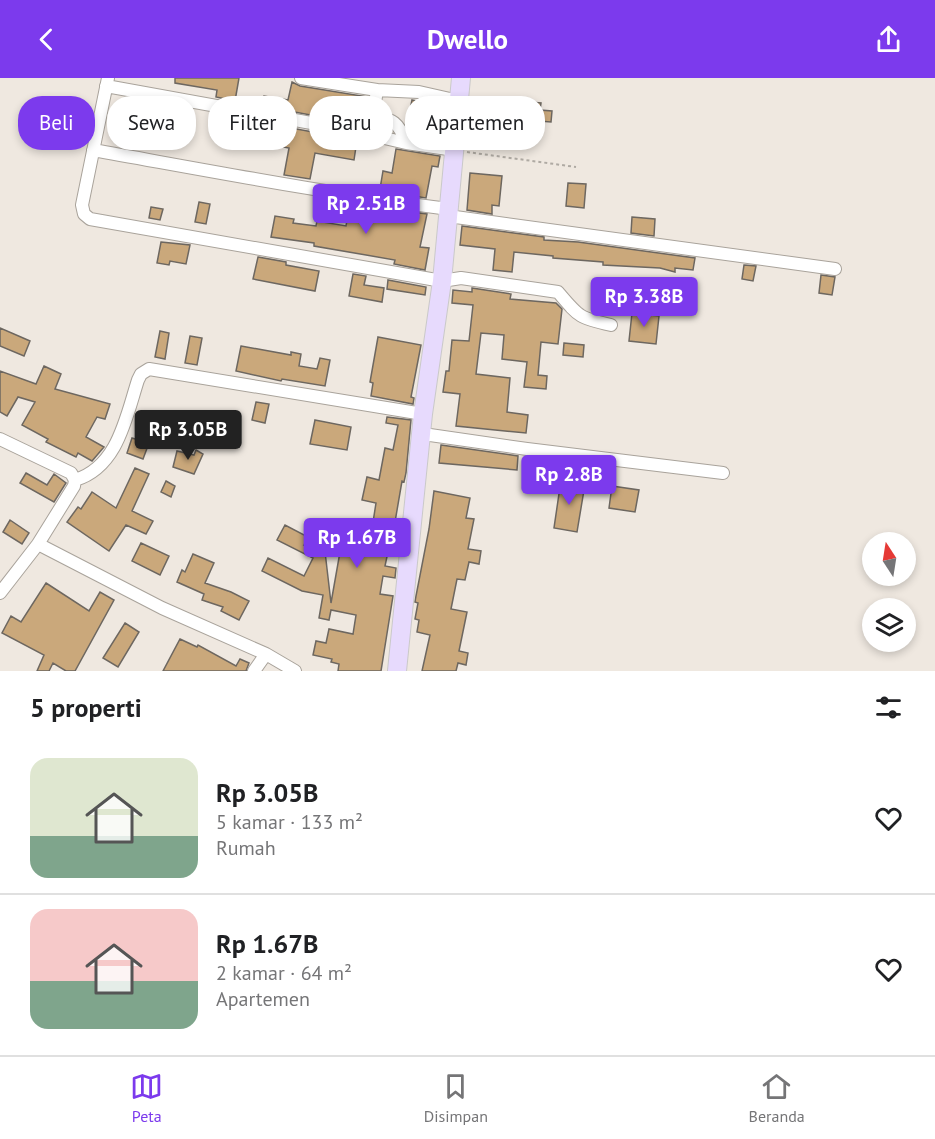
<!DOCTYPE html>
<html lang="id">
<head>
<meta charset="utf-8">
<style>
  :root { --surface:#fff; --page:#f2f2f2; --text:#202124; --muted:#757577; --line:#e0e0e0; --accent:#7c3aed }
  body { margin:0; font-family:"PT Sans",sans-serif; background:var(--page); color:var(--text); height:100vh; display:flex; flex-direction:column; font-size:22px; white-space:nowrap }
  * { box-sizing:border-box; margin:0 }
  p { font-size:20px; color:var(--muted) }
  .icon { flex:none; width:33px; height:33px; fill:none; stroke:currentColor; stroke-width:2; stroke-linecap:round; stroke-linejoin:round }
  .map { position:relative; height:593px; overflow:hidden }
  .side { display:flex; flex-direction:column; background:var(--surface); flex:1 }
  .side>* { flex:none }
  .top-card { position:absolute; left:18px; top:18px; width:600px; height:54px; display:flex; gap:12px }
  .needle { width:39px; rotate:348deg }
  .buttons { position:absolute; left:862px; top:454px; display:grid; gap:12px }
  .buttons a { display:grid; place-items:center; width:54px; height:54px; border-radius:50%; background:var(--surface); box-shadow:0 3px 9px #0003; font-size:30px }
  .price { position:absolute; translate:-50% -51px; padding:0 14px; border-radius:6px; background:var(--accent); color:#fff; font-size:20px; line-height:39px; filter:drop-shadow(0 2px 3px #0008) }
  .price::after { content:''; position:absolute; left:50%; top:36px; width:18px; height:14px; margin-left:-9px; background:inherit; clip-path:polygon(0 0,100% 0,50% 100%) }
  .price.selected { background:#222; color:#fff }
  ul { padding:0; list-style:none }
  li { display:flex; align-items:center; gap:18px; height:150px; padding:0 30px }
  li+li { border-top:2px solid var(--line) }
  li span { display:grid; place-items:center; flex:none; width:168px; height:120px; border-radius:18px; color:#555 }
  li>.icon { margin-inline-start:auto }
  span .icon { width:72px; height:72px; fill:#fffc; stroke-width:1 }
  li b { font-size:26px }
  h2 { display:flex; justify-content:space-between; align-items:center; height:72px; padding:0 30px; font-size:26px }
  .tag { padding:0 21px; border-radius:24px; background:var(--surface); box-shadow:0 3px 9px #0003; font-size:21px; line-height:54px }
  .tag.selected { background:var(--accent); color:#fff }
  header { display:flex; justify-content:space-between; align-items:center; height:78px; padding:0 30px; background:var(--accent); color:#fff; font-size:27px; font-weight:600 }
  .tab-bar { display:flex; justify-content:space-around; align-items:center; height:84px; border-top:2px solid var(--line); background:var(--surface); font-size:16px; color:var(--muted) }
  .tab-bar a { display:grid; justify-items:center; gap:3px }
  .tab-bar .selected { color:var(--accent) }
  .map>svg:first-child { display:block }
  .building { fill:#caa87b; stroke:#6d6760; stroke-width:1.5 }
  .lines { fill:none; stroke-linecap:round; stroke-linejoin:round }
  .street-casing { stroke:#a9a39b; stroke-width:14 }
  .primary-casing { stroke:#cac9c9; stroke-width:20 }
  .path { stroke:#afaaa3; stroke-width:2; stroke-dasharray:3 3; stroke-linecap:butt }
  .street { stroke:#fff; stroke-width:12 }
  .primary { stroke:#e7dafd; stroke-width:18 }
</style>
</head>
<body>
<header><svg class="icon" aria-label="back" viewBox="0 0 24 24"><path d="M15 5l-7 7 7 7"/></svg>Dwello<svg class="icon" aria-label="share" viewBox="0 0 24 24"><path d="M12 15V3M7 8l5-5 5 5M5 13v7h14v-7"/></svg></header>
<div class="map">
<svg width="935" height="593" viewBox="0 0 935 593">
  <rect width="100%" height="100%" fill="#efe8e0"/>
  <!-- building -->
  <path class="building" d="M 175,0 L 239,0 L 235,23 L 216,19 L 217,12 L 175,5 Z
    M 292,4 L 300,8 L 368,19 L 363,47 L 263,28 L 264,18 L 288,22 Z
    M 482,20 L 541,25 L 540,32 L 552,33 L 551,44 L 539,43 L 539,47 L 518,45 L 517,55 L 513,54 L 512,61 L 498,60 L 498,65 L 470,62 L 471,41 L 480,42 Z
    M 412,22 L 447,29 L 444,62 L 412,58 L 407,47 Z
    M 174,29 L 190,32 L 187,52 L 171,49 Z
    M 242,41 L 357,62 L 354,82 L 315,75 L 310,101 L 284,97 L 289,70 L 253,63 L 254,57 L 240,54 Z
    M 396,71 L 440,78 L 438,89 L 432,88 L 426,120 L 382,113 L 383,111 L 380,111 L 383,93 L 392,95 Z
    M 470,95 L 502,98 L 499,128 L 492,127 L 492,136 L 467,132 Z
    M 568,105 L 586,106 L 584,130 L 566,128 Z
    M 199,124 L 210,126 L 206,146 L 195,144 Z
    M 350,126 L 427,136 L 420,169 L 429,170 L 425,192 L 394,186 L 395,182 L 314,168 L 314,165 L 271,159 L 275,138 L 294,141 L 293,145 L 316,148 L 317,143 L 346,148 Z
    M 151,129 L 163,131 L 160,142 L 149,140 Z
    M 632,139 L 655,141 L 654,158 L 631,155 Z
    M 462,148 L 544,159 L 544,162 L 578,164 L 695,180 L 693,192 L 675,190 L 675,194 L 660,190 L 603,187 L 603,184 L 553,180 L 553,178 L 514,174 L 512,194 L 493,192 L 495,171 L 460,167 Z
    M 161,164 L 190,167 L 186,186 L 170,183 L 169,187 L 157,185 Z
    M 258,179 L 286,184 L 286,187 L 319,193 L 315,213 L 253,201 Z
    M 744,187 L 756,188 L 753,203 L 742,201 Z
    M 353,196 L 366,198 L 364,207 L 384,210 L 382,224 L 349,218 Z
    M 821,197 L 835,199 L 832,217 L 819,215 Z
    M 388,202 L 426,209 L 425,217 L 387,211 Z
    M 472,210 L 511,216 L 510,221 L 556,225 L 562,231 L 558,266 L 541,264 L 538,297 L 547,298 L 546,311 L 524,309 L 527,284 L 502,281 L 504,257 L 481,255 L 476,296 L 510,300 L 507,334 L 528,337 L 526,355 L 456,348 L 460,316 L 443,314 L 446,293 L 449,293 L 452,262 L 469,263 L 473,227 L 452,225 L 453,212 L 472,214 Z
    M 632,235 L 659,238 L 656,266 L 629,263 Z
    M 0,250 L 30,263 L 24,278 L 0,268 Z
    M 160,253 L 169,255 L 165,281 L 155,279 Z
    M 190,258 L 202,260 L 197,287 L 185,285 Z
    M 378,259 L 421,267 L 411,319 L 414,320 L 413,326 L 371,318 L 373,305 L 370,304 Z
    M 564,265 L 584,267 L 583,279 L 563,277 Z
    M 241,268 L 291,277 L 291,274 L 301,276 L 299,288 L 317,291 L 320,280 L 330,282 L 325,308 L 282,301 L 281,303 L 236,293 Z
    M 44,288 L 61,296 L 55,311 L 110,326 L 105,341 L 97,339 L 86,359 L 104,369 L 92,383 L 78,375 L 76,379 L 46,364 L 48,361 L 22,347 L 35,324 L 18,319 L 7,338 L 0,334 L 0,293 L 36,306 Z
    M 256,324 L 269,326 L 265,345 L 252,342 Z
    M 387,339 L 411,342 L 406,395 L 404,404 L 402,403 L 395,444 L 401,445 L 398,470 L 389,469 L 385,488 L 396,490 L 395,500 L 383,498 L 380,516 L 393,518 L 381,593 L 338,593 L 339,586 L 331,584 L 332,581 L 313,577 L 316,563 L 326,565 L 329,551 L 353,556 L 356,537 L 331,532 L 329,542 L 319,540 L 323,517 L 302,513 L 262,493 L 268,480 L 304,498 L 313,480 L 277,462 L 285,447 L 308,459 L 304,467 L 324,465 L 331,525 L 340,474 L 345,475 L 349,453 L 371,457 L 376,425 L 362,422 L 367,399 L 379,402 L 385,370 L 393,372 L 398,347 L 386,345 Z
    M 315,342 L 351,349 L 347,372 L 310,366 Z
    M 132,360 L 149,365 L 143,381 L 127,375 Z
    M 441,367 L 518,378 L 517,392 L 439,385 Z
    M 196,372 L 203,376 L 194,396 L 173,389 L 177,373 L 194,377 Z
    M 135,390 L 149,396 L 132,433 L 153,443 L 146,456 L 126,447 L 109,473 L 67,444 L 78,429 L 81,431 L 92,414 L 116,430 Z
    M 26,395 L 47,407 L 54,396 L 66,405 L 54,424 L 20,405 Z
    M 561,402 L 585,406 L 577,454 L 554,450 Z
    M 166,403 L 175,408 L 171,419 L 161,414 Z
    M 612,408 L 639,412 L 635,434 L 609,430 Z
    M 434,413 L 470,420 L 466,440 L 474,441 L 468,471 L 481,473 L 479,486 L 469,484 L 465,502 L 457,501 L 451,531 L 467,534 L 459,573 L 468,575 L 466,587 L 458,585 L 456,593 L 422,593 L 430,557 L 417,554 L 419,542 L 415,541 L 418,525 L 415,524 L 416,518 L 429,451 Z
    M 10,442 L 29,455 L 22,466 L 3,454 Z
    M 141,465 L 169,478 L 160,497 L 132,483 Z
    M 193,476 L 214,485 L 205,505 L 231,514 L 249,523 L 239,542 L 221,533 L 223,529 L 202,522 L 204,516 L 177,504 L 182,492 L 185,494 Z
    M 46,505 L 89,533 L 100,514 L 114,522 L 75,593 L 66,593 L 53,585 L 49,593 L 37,593 L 44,577 L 2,555 L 11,538 L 21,544 Z
    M 125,545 L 139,554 L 118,589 L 103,580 Z
    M 180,561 L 197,569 L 198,567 L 236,588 L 240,581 L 249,585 L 246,593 L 163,593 Z"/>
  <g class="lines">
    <!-- street casing -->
    <g class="street-casing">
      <path id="street" d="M 108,0 L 82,127 L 84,136 L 90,141 L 442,203 L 461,200 L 558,214 C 579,239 579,240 611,247
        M 301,0 L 377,12 L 370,57
        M 106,8 L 350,52 L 406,65 L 455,72
        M 377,12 L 419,14 L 459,23
        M 372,36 C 393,42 399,44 406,65
        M 93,72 C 211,93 330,116 449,131
        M 448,138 L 835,191
        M 423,356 L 527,371 L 723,395
        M 0,361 L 71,395 L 75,402 L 74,408 L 38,466 L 0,515
        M 75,402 C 118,389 126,339 138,302 L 141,296 L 149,291 L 423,336
        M 38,466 L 162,530 L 266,576 L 295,593
        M 254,593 L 266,576"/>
    </g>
    <!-- primary casing -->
    <g class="primary-casing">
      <path id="primary" d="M 397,593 L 423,336 L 442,203 L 461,0"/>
    </g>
    <!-- path -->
    <path class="path" d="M 467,74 L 576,89"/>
    <!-- street -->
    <use href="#street" class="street"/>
    <!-- primary -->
    <use href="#primary" class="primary"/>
  </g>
</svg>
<div class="buttons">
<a><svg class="needle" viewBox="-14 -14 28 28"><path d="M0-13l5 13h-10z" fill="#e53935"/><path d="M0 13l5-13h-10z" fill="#757577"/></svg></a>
<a><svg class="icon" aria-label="layers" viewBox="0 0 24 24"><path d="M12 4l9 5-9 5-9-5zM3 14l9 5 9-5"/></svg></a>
</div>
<b class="price" style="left:366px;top:157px">Rp 2.51B</b>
<b class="price" style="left:644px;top:250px">Rp 3.38B</b>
<b class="price selected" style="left:188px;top:383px">Rp 3.05B</b>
<b class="price" style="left:569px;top:428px">Rp 2.8B</b>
<b class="price" style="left:357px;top:491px">Rp 1.67B</b>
<div class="top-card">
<a class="tag selected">Beli</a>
<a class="tag">Sewa</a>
<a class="tag">Filter</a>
<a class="tag">Baru</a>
<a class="tag">Apartemen</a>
</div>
</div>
<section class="side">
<h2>5 properti<svg class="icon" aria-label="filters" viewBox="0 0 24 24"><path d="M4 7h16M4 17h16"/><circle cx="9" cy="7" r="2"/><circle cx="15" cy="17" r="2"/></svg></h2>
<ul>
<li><span style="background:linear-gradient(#dfe7d0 65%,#7fa58c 0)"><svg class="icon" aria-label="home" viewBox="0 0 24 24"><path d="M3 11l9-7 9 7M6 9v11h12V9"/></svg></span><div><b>Rp 3.05B</b><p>5 kamar · 133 m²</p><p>Rumah</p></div><svg class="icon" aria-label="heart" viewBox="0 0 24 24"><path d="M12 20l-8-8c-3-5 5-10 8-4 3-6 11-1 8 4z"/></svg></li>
<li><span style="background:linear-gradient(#f6c9c9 60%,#7fa58c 0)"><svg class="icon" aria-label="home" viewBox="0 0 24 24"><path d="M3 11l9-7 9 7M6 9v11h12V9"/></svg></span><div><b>Rp 1.67B</b><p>2 kamar · 64 m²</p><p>Apartemen</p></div><svg class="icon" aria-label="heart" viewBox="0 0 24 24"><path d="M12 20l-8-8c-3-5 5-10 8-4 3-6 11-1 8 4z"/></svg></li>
</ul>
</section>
<nav class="tab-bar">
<a class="selected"><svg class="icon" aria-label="map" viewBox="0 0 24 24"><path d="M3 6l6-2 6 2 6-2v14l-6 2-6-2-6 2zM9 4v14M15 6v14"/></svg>Peta</a>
<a><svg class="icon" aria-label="saved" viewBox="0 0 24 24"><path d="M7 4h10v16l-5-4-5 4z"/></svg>Disimpan</a>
<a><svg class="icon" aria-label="home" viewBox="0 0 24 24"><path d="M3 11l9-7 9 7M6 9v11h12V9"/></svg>Beranda</a>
</nav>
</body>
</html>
